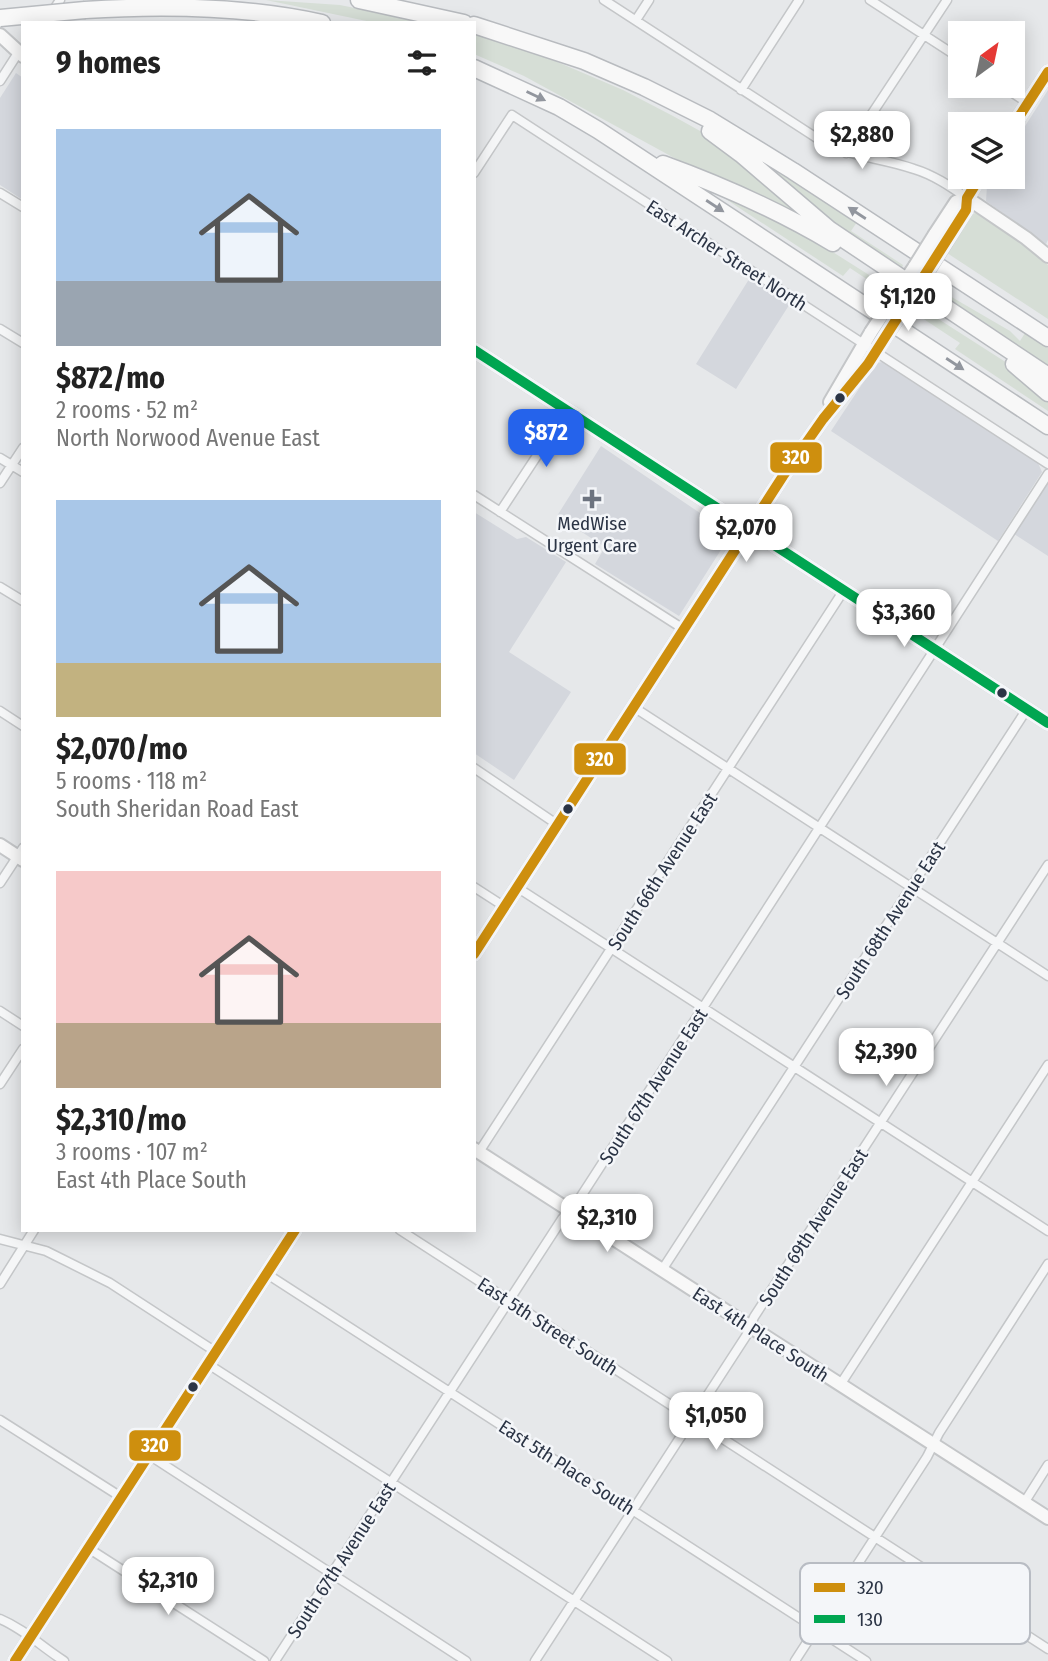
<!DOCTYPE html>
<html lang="en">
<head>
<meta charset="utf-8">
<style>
  :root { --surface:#fff; --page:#f2f2f2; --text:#222; --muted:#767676; --accent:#2563eb }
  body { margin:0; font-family:"Fira Sans Condensed",sans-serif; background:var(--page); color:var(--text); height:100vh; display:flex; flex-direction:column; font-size:26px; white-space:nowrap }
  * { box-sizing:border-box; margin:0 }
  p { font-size:23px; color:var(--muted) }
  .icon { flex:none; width:38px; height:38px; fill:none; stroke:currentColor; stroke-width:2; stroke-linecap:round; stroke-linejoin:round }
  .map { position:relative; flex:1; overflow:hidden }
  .panel { position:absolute; left:21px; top:21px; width:455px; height:1211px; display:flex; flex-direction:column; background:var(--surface); border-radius:0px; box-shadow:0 4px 18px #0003 }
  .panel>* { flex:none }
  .needle { width:46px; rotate:33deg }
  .tools { position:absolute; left:948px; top:21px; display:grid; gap:14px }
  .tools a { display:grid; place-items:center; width:77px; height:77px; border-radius:0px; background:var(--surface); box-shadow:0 4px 18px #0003; font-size:35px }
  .price { position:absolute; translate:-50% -60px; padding:0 16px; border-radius:14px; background:#fff; color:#222; font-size:23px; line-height:46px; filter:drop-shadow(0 2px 4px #0008) }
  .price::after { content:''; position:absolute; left:50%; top:42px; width:21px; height:16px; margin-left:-10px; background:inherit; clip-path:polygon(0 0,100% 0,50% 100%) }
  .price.active { background:var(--accent); color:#fff }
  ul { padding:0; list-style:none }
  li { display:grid; align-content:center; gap:14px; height:371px; padding:0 35px }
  li span { display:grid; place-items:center; height:217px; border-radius:0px; color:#555 }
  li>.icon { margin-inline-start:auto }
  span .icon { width:126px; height:126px; fill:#fffc; stroke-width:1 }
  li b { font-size:30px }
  h2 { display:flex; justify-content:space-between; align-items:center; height:84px; padding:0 35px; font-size:30px }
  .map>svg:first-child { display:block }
  .built { fill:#d4d7dd }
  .green { fill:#d6ded6 }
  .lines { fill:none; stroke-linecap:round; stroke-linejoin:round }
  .street-casing { stroke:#c4c6c8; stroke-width:11 }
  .secondary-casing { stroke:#c4c6c8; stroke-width:16 }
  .highway-casing { stroke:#b8bbbf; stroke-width:19 }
  .street { stroke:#f5f6f7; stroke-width:8 }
  .secondary { stroke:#f8f8f8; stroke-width:12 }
  .highway { stroke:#f8f8f8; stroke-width:16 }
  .secondary-bridge-casing { stroke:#c4c6c8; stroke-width:16; stroke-linecap:butt }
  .highway-bridge-casing { stroke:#b8bbbf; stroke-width:19; stroke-linecap:butt }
  .secondary-bridge { stroke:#f8f8f8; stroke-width:12 }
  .highway-bridge { stroke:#f8f8f8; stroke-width:16 }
  .bus-1-casing { stroke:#f4f6f9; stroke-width:16 }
  .bus-2-casing { stroke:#f4f6f9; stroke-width:16 }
  .bus-1 { stroke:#ce8f0e; stroke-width:10 }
  .bus-2 { stroke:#00a651; stroke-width:10 }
  .oneway { fill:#92969e }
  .bus-dot { fill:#2b3445; stroke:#f4f6f9; stroke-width:2.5 }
  .poi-dot { fill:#6c737f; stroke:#f4f6f9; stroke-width:2.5 }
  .labels { text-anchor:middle; stroke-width:5; stroke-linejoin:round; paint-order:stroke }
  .street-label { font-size:19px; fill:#2b3445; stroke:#f4f6f9 }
  .poi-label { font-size:19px; fill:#2b3445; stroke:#f4f6f9 }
  .key { fill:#f4f6f9; stroke:#b8bcc3; stroke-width:2 }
  .key-label { font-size:19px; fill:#2b3445 }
  .line-badge { stroke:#f4f6f9; stroke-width:2.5 }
  .badge-label { font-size:19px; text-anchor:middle; font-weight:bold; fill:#fff }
</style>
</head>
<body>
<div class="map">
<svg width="1048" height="1661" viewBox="0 0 1048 1661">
  <rect width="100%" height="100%" fill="#e6e8ea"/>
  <!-- built -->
  <path class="built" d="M 16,73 L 23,78 L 23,200 L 0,185 L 0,98 Z
    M 1048,90 L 1048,240 L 1046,244 L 986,201 L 987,186 L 993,177 L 1013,177 L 1013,145 Z
    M 751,276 L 791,302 L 736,389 L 696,364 Z
    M 883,362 L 1038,463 L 1042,472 L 998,541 L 831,431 L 876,363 Z
    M 601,446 L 731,534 L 679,616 L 595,564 L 605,547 L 557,516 Z
    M 1048,482 L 1048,556 L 1014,534 Z
    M 474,512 L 517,539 L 526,537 L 566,562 L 509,652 L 571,692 L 514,780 L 474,753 Z"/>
  <!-- green -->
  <path class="green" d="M 266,0 L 340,5 L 427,23 L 376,23 Z
    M 474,34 L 548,58 L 623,90 L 673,116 L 711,137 L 821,228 L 711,178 L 524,76 L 474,54 Z
    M 746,150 L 857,222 L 851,231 L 903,265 L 902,268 L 848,238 Z
    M 716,189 L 801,232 L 885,285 L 886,292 L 850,268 L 843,276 L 715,192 Z
    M 976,213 L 1022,243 L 1048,265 L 1048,319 L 947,253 L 972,214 Z
    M 931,285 L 1010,331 L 1020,341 L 1025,333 L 1048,348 L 1048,368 L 936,292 Z
    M 918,306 L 1004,361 L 1048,398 L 1048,411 L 955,349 L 960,343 L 910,310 Z"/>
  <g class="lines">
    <!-- street casing -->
    <g class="street-casing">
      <path id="street" d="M 604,0 L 829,146 C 856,157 886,159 914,169 C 934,175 951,187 967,198
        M 870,0 L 961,59
        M 636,20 L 649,0
        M 45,23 L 60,0
        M 0,81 L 18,53
        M 1002,86 L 1028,103
        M 741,90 L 799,0
        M 846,153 L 947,0
        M 474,173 L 512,115 L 1048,464
        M 0,193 L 23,207
        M 0,329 L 23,343
        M 0,458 L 23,472
        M 0,483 L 23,448
        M 474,495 L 685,630
        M 500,512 L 567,410
        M 0,587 L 23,601
        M 635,708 L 1048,976
        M 0,711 L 23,726
        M 474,768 L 558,825
        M 0,883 L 23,848
        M 474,887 L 505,907
        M 518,888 L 1048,1231
        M 0,1011 L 23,1026
        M 0,1084 L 23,1049
        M 479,1152 L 844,590
        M 400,1230 L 1048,1649
        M 0,1239 L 46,1251 L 110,1283 L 216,1352
        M 662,1270 L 1027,709
        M 267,1274 L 866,1661
        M 0,1284 L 34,1230
        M 208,1364 L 667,1661
        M 840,1385 L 1048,1065
        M 0,1420 L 121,1497
        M 149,1455 L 466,1661
        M 1024,1503 L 1048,1465
        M 88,1548 L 264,1661
        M 0,1619 C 24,1629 42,1647 64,1661
        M 275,1661 L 562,1219 L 578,1201 L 1048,474
        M 535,1661 L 746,1336 L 754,1317 L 1048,865
        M 795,1661 L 927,1457 L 939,1433 L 1048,1264"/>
    </g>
    <!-- secondary casing -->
    <g class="secondary-casing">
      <path id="secondary" d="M 0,35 L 23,56
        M 1013,126 L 1048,72
        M 967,198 L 1026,238 L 1048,256
        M 935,234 L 956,202 L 967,198
        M 946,242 L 966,210 L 967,198 L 980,177
        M 892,300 L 915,266
        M 904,308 L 929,269
        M 474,350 L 1048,723
        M 830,402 L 871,332
        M 0,845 L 23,860
        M 474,954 L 783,476 L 823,419 L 868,364 L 883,340
        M 474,1149 L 1048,1518
        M 15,1661 L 295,1230"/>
    </g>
    <!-- highway casing -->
    <g class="highway-casing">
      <path id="highway" d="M 359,0 L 464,23
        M 85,10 C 163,5 245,6 322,23
        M 474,25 L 584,61 L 644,87 L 710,120 L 793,171 L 1048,338
        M 474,68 L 559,107 L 598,130 L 1048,426
        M 710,131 L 741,154 L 830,230 L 1048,376
        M 663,164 C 721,185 779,211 833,243
        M 1014,364 L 1048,393"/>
    </g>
    <!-- street -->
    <use href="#street" class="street"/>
    <!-- secondary -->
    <use href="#secondary" class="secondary"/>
    <!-- highway -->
    <use href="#highway" class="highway"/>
    <!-- secondary-bridge casing -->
    <g class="secondary-bridge-casing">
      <path id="secondary-bridge" d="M 915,266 L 935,234
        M 929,269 L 946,242
        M 871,332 L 892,300
        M 883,340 L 904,308"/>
    </g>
    <!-- highway-bridge casing -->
    <g class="highway-bridge-casing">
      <path id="highway-bridge" d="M 0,18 L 85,10"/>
    </g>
    <!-- secondary-bridge -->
    <use href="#secondary-bridge" class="secondary-bridge"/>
    <!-- highway-bridge -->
    <use href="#highway-bridge" class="highway-bridge"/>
    <!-- bus-1 casing -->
    <g class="bus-1-casing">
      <path id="bus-1" d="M 1013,126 L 1048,72
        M 474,954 L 783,476 L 823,419 L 868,364 L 966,210 L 967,198 L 980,177
        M 15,1661 L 295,1230"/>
    </g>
    <!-- bus-2 casing -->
    <g class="bus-2-casing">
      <path id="bus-2" d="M 474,350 L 1048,723"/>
    </g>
    <!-- bus-1 -->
    <use href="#bus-1" class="bus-1"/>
    <!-- bus-2 -->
    <use href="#bus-2" class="bus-2"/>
  </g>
  <!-- one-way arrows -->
  <defs><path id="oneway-solid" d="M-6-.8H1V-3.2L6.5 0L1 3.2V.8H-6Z" transform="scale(1.75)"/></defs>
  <g class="oneway">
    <use href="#oneway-solid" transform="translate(536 96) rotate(26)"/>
    <use href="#oneway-solid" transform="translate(715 206) rotate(33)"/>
    <use href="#oneway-solid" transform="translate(857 213) rotate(-147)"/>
    <use href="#oneway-solid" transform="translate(955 364) rotate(33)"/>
  </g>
  <!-- markers -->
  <g class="bus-dot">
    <circle cx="840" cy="398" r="6"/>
    <circle cx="1002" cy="693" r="6"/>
    <circle cx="568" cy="809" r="6"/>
    <circle cx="193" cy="1387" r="6"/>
  </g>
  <path class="poi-dot" d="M588.5 488.5h7v7h7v7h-7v7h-7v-7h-7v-7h7z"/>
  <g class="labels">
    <!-- street labels -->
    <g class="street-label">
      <text transform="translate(727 255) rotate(33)" y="7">East Archer Street North</text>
      <text transform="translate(662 871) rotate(-57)" y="7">South 66th Avenue East</text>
      <text transform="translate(890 920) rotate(-57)" y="7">South 68th Avenue East</text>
      <text transform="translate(653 1086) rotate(-57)" y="7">South 67th Avenue East</text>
      <text transform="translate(813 1227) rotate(-57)" y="7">South 69th Avenue East</text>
      <text transform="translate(548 1326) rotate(33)" y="7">East 5th Street South</text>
      <text transform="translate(761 1334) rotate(33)" y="7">East 4th Place South</text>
      <text transform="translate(567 1467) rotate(33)" y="7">East 5th Place South</text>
      <text transform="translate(341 1560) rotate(-57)" y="7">South 67th Avenue East</text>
    </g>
    <!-- poi labels -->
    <g class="poi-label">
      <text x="592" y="530">MedWise<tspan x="592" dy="22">Urgent Care</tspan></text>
    </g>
  </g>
  <!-- legend -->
  <rect x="800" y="1563" width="230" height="81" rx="10" class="key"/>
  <rect x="814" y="1583" width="31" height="9" fill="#ce8f0e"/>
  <rect x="814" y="1615" width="31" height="8" fill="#00a651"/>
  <g class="key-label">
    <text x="857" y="1594">320</text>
    <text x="857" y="1626">130</text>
  </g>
  <g class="line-badge">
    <rect x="769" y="441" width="54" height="33" rx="7" fill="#ce8f0e"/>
    <rect x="573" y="742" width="54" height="34" rx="7" fill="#ce8f0e"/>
    <rect x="128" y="1429" width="54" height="33" rx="7" fill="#ce8f0e"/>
  </g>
  <g class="badge-label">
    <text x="796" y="464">320</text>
    <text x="600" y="766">320</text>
    <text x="155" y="1452">320</text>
  </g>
</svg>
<div class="tools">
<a><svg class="needle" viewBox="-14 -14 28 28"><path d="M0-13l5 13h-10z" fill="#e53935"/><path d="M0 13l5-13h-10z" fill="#767676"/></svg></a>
<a><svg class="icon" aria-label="layers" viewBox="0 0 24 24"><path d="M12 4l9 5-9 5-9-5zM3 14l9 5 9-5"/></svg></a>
</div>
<b class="price" style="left:862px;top:171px">$2,880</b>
<b class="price" style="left:908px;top:333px">$1,120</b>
<b class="price active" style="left:546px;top:469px">$872</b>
<b class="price" style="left:746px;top:564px">$2,070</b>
<b class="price" style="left:904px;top:649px">$3,360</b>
<b class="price" style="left:886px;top:1088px">$2,390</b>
<b class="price" style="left:607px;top:1254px">$2,310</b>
<b class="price" style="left:716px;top:1452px">$1,050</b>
<b class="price" style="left:168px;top:1617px">$2,310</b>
<section class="panel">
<h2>9 homes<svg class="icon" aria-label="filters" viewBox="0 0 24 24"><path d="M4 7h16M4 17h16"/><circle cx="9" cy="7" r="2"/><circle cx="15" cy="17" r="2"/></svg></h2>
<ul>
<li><span style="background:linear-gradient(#a9c7e8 70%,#9aa5b1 0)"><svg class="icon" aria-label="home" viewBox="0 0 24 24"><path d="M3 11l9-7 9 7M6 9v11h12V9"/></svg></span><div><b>$872/mo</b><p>2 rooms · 52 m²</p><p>North Norwood Avenue East</p></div></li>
<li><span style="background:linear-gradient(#a9c7e8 75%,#c2b280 0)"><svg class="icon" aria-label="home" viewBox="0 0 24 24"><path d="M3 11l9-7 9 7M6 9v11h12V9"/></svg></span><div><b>$2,070/mo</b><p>5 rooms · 118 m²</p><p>South Sheridan Road East</p></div></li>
<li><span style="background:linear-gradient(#f6c9c9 70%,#b9a48a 0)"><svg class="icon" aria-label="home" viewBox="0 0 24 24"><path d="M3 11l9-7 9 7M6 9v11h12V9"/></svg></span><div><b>$2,310/mo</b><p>3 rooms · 107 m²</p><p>East 4th Place South</p></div></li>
</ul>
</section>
</div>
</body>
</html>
